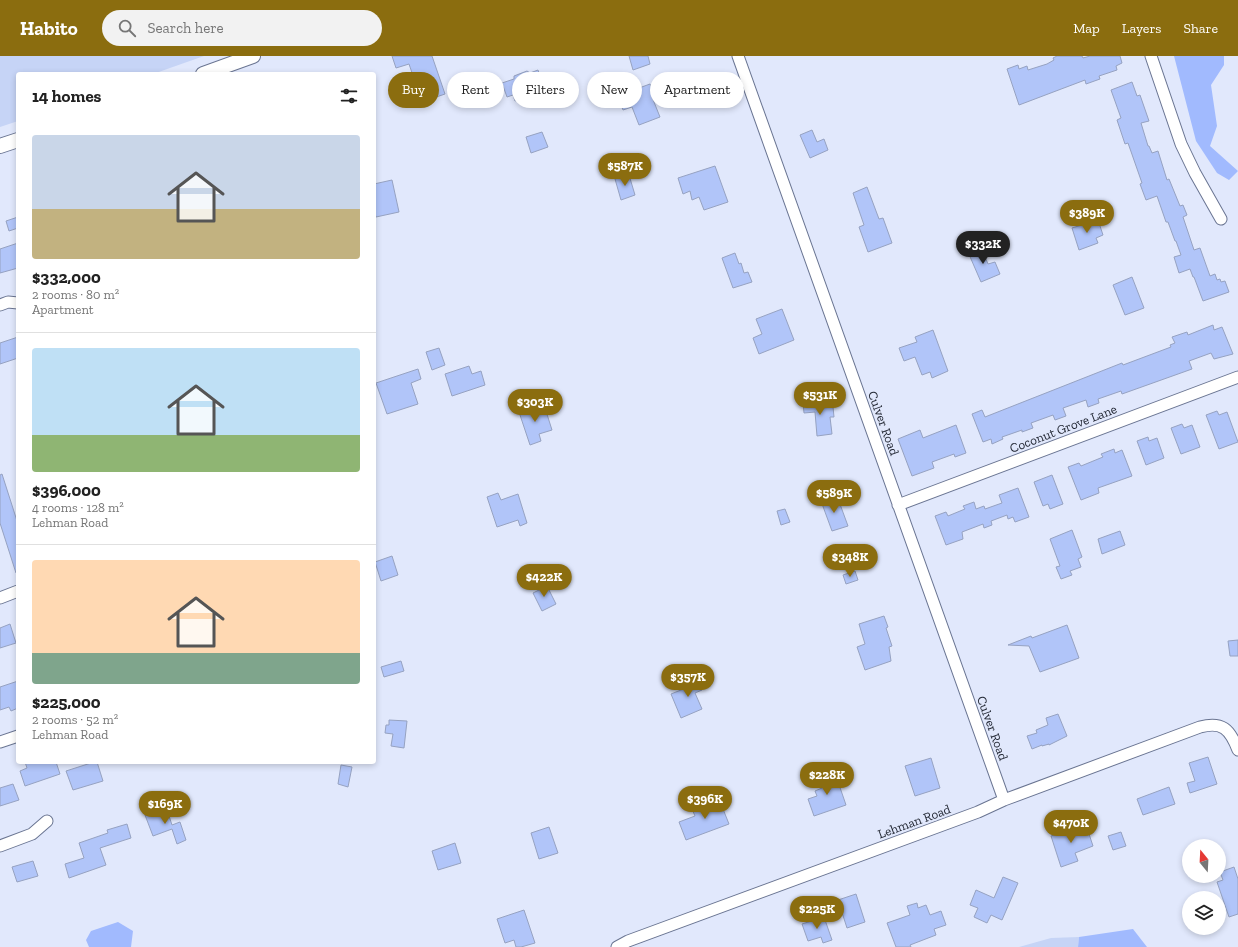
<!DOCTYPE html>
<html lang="en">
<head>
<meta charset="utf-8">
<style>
  :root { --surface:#fff; --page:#f2f2f2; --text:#222; --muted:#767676; --line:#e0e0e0; --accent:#8b6d0f }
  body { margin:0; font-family:"Zilla Slab",serif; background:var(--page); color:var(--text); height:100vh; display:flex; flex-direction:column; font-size:15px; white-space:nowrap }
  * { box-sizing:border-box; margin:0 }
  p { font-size:13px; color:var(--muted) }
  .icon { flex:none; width:22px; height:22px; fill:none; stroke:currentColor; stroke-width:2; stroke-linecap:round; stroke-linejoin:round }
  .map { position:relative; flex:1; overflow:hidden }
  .drawer { position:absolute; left:16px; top:16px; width:360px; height:692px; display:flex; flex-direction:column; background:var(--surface); border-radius:4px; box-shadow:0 2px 6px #0003 }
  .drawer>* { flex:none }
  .top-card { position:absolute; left:388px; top:16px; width:380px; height:36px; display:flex; gap:8px }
  .needle { width:26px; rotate:342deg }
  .controls { position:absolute; left:1182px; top:783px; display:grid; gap:8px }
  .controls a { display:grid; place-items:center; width:44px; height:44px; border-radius:50%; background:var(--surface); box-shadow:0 2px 6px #0003; font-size:20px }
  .price { position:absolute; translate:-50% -34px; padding:0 9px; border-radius:14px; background:var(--accent); color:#fff; font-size:13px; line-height:26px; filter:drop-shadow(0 1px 2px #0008) }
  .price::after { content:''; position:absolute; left:50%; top:24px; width:12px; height:9px; margin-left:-6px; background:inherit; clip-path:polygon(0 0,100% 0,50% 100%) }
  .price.active { background:#222; color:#fff }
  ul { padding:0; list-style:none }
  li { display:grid; align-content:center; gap:8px; height:212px; padding:0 16px }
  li+li { border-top:1px solid var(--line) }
  li span { display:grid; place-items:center; height:124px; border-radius:4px; color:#555 }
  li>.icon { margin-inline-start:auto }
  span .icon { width:72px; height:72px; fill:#fffc; stroke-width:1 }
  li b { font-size:17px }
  h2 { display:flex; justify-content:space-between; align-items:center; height:48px; padding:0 16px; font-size:17px }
  .tag { padding:0 14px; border-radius:18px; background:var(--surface); box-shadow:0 2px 6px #0003; font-size:14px; line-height:36px }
  .tag.active { background:var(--accent); color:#fff }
  header { display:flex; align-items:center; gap:24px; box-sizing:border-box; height:56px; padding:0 20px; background:var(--accent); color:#fff }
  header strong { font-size:19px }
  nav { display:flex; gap:22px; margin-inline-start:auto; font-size:14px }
  .search { width:280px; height:36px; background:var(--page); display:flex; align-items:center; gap:10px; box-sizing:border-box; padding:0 14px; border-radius:22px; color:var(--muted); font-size:15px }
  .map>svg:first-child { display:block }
  .green { fill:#c6d4f6 }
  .water { fill:#a1bafe }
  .building { fill:#b1c5f9; stroke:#96a2c1 }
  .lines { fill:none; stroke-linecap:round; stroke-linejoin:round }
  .minor-casing { stroke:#6a7592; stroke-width:13 }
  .tertiary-casing { stroke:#6a7592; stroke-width:16 }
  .minor { stroke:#fff; stroke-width:11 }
  .tertiary { stroke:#fff; stroke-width:14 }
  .labels { text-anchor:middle; stroke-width:3.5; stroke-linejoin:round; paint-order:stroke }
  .street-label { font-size:13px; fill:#232834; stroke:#e1e8fc }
</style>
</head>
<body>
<header>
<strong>Habito</strong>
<div class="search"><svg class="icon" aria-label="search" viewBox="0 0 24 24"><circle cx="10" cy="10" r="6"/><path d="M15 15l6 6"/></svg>Search here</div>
<nav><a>Map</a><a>Layers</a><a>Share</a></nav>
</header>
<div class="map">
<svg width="1238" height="891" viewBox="0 0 1238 891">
  <rect width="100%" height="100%" fill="#e1e8fc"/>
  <!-- green -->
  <path class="green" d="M 0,0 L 204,0 L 153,18 L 18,18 L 18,65 L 0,71 Z
    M 1079,881 L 1078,891 L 1019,891 L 1051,882 Z"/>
  <!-- water -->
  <path class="water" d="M 1174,0 L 1224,0 L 1224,9 L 1211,29 L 1217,70 L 1210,90 L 1238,115 L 1229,124 L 1217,117 L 1196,85 Z
    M 118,866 L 133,875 L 131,891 L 89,891 L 86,884 L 91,875 Z
    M 1133,873 L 1147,891 L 1078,891 L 1079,881 Z"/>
  <!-- building -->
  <path class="building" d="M 392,0 L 432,0 L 445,38 L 422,46 L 409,8 L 396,12 Z
    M 629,0 L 648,0 L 650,8 L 633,14 Z
    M 1057,0 L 1082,0 L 1083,2 L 1090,0 L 1120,0 L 1122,7 L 1116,10 L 1117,14 L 1099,20 L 1100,23 L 1086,28 L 1085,24 L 1019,49 L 1007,13 L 1018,9 L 1019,13 L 1027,10 L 1028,14 L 1047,8 L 1054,4 L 1053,2 Z
    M 538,14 L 544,31 L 538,33 L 539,36 L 515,45 L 513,39 L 507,41 L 502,27 L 514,23 L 514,20 L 527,15 L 530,17 Z
    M 623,23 L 628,36 L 650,28 L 655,40 L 652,41 L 660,61 L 639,69 L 632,51 L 623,54 L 613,28 Z
    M 1132,26 L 1137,40 L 1140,39 L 1149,65 L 1141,67 L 1148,90 L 1149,90 L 1152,97 L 1158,95 L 1167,124 L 1169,123 L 1180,150 L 1183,149 L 1187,159 L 1183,161 L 1194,194 L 1200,192 L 1210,220 L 1215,218 L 1217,224 L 1220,223 L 1221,226 L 1225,225 L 1229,236 L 1203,245 L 1194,221 L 1193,221 L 1190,213 L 1179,217 L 1174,201 L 1181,199 L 1176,185 L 1175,185 L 1168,166 L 1166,166 L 1157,140 L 1146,144 L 1140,128 L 1142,127 L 1128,87 L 1125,88 L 1117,64 L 1121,62 L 1111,34 Z
    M 812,74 L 817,86 L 824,83 L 828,94 L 810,102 L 800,79 Z
    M 542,76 L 548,91 L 531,97 L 526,81 Z
    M 715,110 L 728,146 L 704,154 L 699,141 L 692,144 L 690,135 L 683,138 L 678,122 Z
    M 629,119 L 635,139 L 621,144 L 615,123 Z
    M 392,124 L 399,156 L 376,161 L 374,154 L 374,128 Z
    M 867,131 L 879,163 L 883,162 L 892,187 L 868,196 L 859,171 L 864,169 L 853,137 Z
    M 18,161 L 18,172 L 9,175 L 6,165 Z
    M 1098,164 L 1103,179 L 1096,182 L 1098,187 L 1079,194 L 1072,172 Z
    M 18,187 L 18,212 L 0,217 L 0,193 Z
    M 981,191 L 988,208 L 995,206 L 1000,218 L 981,226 L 968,196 Z
    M 735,197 L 739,208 L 741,207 L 744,217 L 748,216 L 752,226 L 733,232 L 722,202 Z
    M 1132,221 L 1144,252 L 1125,259 L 1113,229 Z
    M 782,253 L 794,284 L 759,298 L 753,282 L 762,278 L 756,263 Z
    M 1213,269 L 1214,274 L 1222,271 L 1233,298 L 1214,303 L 1211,297 L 1189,305 L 1192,313 L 1122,338 L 1121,335 L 1098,343 L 1099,347 L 1088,351 L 1086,344 L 1063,352 L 1066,360 L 1055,364 L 1053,359 L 1031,367 L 1033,372 L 1022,376 L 1022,374 L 1002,381 L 1003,383 L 992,388 L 991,383 L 983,386 L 972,358 L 982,354 L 985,361 L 1122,307 L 1123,309 L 1171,291 L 1170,289 L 1175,287 L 1172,281 L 1187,276 L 1188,279 Z
    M 933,274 L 948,315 L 932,322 L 930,316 L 922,319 L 915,301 L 904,305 L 899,292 L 917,286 L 915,281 Z
    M 18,281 L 18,302 L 0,308 L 0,287 Z
    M 439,292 L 445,309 L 432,314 L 426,296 Z
    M 469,310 L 472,318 L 481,315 L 485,329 L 452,340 L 445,318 Z
    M 418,313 L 421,323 L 411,327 L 418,348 L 387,358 L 376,327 Z
    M 822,344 L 823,352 L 833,351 L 834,361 L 830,361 L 832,378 L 817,380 L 815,356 L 804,357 L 803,346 Z
    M 538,349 L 540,354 L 545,352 L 552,374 L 539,378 L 541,385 L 530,389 L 519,356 Z
    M 1217,355 L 1219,359 L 1227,356 L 1238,386 L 1219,393 L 1206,359 Z
    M 1182,368 L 1184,372 L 1192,369 L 1200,391 L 1181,398 L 1171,372 Z
    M 956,369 L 966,397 L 955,401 L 954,398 L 932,406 L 934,412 L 912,420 L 898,383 L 920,374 L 923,382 Z
    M 1148,381 L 1149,385 L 1157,382 L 1164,402 L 1146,409 L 1137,385 Z
    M 1114,393 L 1115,397 L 1122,394 L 1132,420 L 1098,432 L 1099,437 L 1081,444 L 1068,411 L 1079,407 L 1081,410 L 1103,401 L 1101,398 Z
    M 2,418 L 18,468 L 18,517 L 16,517 L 0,467 L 0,419 Z
    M 1052,419 L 1063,448 L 1050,453 L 1048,448 L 1043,450 L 1034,426 Z
    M 1018,432 L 1029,461 L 1015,466 L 1013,461 L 1008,463 L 1007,459 L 991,465 L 992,469 L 984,472 L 983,468 L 962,476 L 963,483 L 946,489 L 935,460 L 946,456 L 948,460 L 965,453 L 963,450 L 974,446 L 976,453 L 984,450 L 985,453 L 1002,447 L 999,439 Z
    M 498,437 L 501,444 L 518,438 L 527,467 L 520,470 L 518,464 L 497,471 L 487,441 Z
    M 837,440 L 848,470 L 832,475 L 821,445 Z
    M 785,453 L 790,466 L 781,469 L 777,455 Z
    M 1072,474 L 1082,501 L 1078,503 L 1081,511 L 1070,515 L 1072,519 L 1061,523 L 1056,511 L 1060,510 L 1050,483 Z
    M 1120,475 L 1125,489 L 1102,498 L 1098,483 Z
    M 392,500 L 398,519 L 381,525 L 375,506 Z
    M 855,515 L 858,524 L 846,528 L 843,519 Z
    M 547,530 L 556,548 L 542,555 L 533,537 Z
    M 884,560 L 888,571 L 886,572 L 892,590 L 889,591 L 891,605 L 865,614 L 857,591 L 865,588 L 859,568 Z
    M 10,568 L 16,587 L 0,592 L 0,572 Z
    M 1067,569 L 1079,602 L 1040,616 L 1029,590 L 1008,589 L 1031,580 L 1032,582 Z
    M 1238,584 L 1238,600 L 1230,600 L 1228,585 Z
    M 401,605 L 404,615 L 384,621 L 381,611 Z
    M 696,620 L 702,634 L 695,637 L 702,653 L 681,662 L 671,638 L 686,632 L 683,626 Z
    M 18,625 L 18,652 L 11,655 L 9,651 L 0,654 L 0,631 Z
    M 1058,658 L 1067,680 L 1049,689 L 1049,688 L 1042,690 L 1042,689 L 1032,693 L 1027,680 L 1037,677 L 1036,674 L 1048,669 L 1046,662 Z
    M 389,664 L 407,665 L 404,692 L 391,690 L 393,678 L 385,677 L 386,669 L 389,669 Z
    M 1208,701 L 1217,728 L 1190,737 L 1187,727 L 1195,725 L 1189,707 Z
    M 931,702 L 940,732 L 915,740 L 905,710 Z
    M 25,706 L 56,706 L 60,718 L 25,730 L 20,715 L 27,712 Z
    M 94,706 L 97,706 L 103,725 L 73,734 L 66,715 Z
    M 341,709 L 352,711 L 348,731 L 338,728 Z
    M 835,717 L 846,749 L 814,760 L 808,743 L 817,740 L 815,735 L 822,732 L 819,722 Z
    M 13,728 L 19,744 L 0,750 L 0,732 Z
    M 1169,731 L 1175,748 L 1143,759 L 1137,743 Z
    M 719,743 L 729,768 L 686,784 L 679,766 L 695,760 L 692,753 Z
    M 166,751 L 172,769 L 180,766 L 186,784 L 177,788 L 172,773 L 153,780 L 145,759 Z
    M 127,768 L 131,782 L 100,792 L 106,809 L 69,822 L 65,808 L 84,802 L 79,787 L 108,777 L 107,774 Z
    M 1086,769 L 1093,790 L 1075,797 L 1078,805 L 1061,811 L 1051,780 Z
    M 549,771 L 558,797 L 539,803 L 531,777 Z
    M 1121,776 L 1126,790 L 1113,794 L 1108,780 Z
    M 455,787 L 461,807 L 438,814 L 432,795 Z
    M 33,805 L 38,820 L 17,826 L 12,811 Z
    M 1234,811 L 1238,823 L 1238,858 L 1229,861 L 1217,826 L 1223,824 L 1220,816 Z
    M 1003,821 L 1018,827 L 1002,864 L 991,859 L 987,867 L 974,861 L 978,852 L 970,849 L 976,834 L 994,842 Z
    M 856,838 L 865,866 L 847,872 L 838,844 Z
    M 917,847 L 918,852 L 926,849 L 930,859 L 941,855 L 946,869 L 934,873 L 936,879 L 910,889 L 911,891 L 896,891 L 887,867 L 910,859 L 907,850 Z
    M 524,854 L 535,887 L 521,891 L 516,891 L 514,884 L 505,887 L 497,863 Z
    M 824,861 L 832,884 L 823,887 L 821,881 L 808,885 L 802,868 Z"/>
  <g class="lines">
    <!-- minor casing -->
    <g class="minor-casing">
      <path id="minor" d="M 738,0 L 1004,744
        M 1151,0 L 1181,88 L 1195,117 L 1221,163
        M 0,249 L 8,246 L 18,247
        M 898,449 L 1238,321
        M 0,542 L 18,535
        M 0,686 L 18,680
        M 0,790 L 32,778 L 47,765
        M 617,891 L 628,885 L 978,756 L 1004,744 L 1200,671 C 1222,665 1230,673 1238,694"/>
    </g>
    <!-- tertiary casing -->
    <g class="tertiary-casing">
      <path id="tertiary" d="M 203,18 L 253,0
        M 0,90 L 18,84"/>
    </g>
    <!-- minor -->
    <use href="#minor" class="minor"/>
    <!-- tertiary -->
    <use href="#tertiary" class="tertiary"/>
  </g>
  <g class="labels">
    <!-- street labels -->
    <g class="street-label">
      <text transform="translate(884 367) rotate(70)" y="5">Culver Road</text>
      <text transform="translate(1063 372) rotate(-21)" y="5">Coconut Grove Lane</text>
      <text transform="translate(993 672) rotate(70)" y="5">Culver Road</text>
      <text transform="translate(914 765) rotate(-20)" y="5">Lehman Road</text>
    </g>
  </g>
</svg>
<div class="controls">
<a><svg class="needle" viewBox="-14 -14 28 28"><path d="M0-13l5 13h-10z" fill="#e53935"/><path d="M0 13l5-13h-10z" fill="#767676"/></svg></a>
<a><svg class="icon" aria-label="layers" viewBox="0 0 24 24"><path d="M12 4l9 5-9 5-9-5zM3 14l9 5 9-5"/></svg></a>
</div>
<b class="price" style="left:625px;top:131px">$587K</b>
<b class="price" style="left:1087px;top:178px">$389K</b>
<b class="price active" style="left:983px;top:209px">$332K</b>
<b class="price" style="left:820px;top:360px">$531K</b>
<b class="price" style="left:535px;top:367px">$303K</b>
<b class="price" style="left:834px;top:458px">$589K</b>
<b class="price" style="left:850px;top:522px">$348K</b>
<b class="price" style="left:544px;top:542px">$422K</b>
<b class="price" style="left:688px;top:642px">$357K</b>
<b class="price" style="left:827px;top:740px">$228K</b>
<b class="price" style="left:705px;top:764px">$396K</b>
<b class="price" style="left:165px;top:769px">$169K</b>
<b class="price" style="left:1071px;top:788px">$470K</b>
<b class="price" style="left:817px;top:874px">$225K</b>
<div class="top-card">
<a class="tag active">Buy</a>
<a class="tag">Rent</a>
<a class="tag">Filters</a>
<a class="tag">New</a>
<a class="tag">Apartment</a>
</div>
<section class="drawer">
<h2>14 homes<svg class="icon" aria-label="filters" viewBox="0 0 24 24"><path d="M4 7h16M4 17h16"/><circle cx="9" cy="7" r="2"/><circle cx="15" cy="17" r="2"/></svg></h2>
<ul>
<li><span style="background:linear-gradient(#c9d6e8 60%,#c2b280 0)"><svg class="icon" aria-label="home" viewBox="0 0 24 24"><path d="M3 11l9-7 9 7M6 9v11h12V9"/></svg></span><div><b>$332,000</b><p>2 rooms · 80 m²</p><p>Apartment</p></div></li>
<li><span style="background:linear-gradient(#bfe0f5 70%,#8fb573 0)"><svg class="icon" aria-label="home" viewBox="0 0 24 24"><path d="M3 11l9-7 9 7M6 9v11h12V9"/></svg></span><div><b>$396,000</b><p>4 rooms · 128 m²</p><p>Lehman Road</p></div></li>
<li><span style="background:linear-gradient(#ffd9b3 75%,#7fa58c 0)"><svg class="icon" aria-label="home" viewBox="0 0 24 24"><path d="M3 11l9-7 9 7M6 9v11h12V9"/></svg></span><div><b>$225,000</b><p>2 rooms · 52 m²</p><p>Lehman Road</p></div></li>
</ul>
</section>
</div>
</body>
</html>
